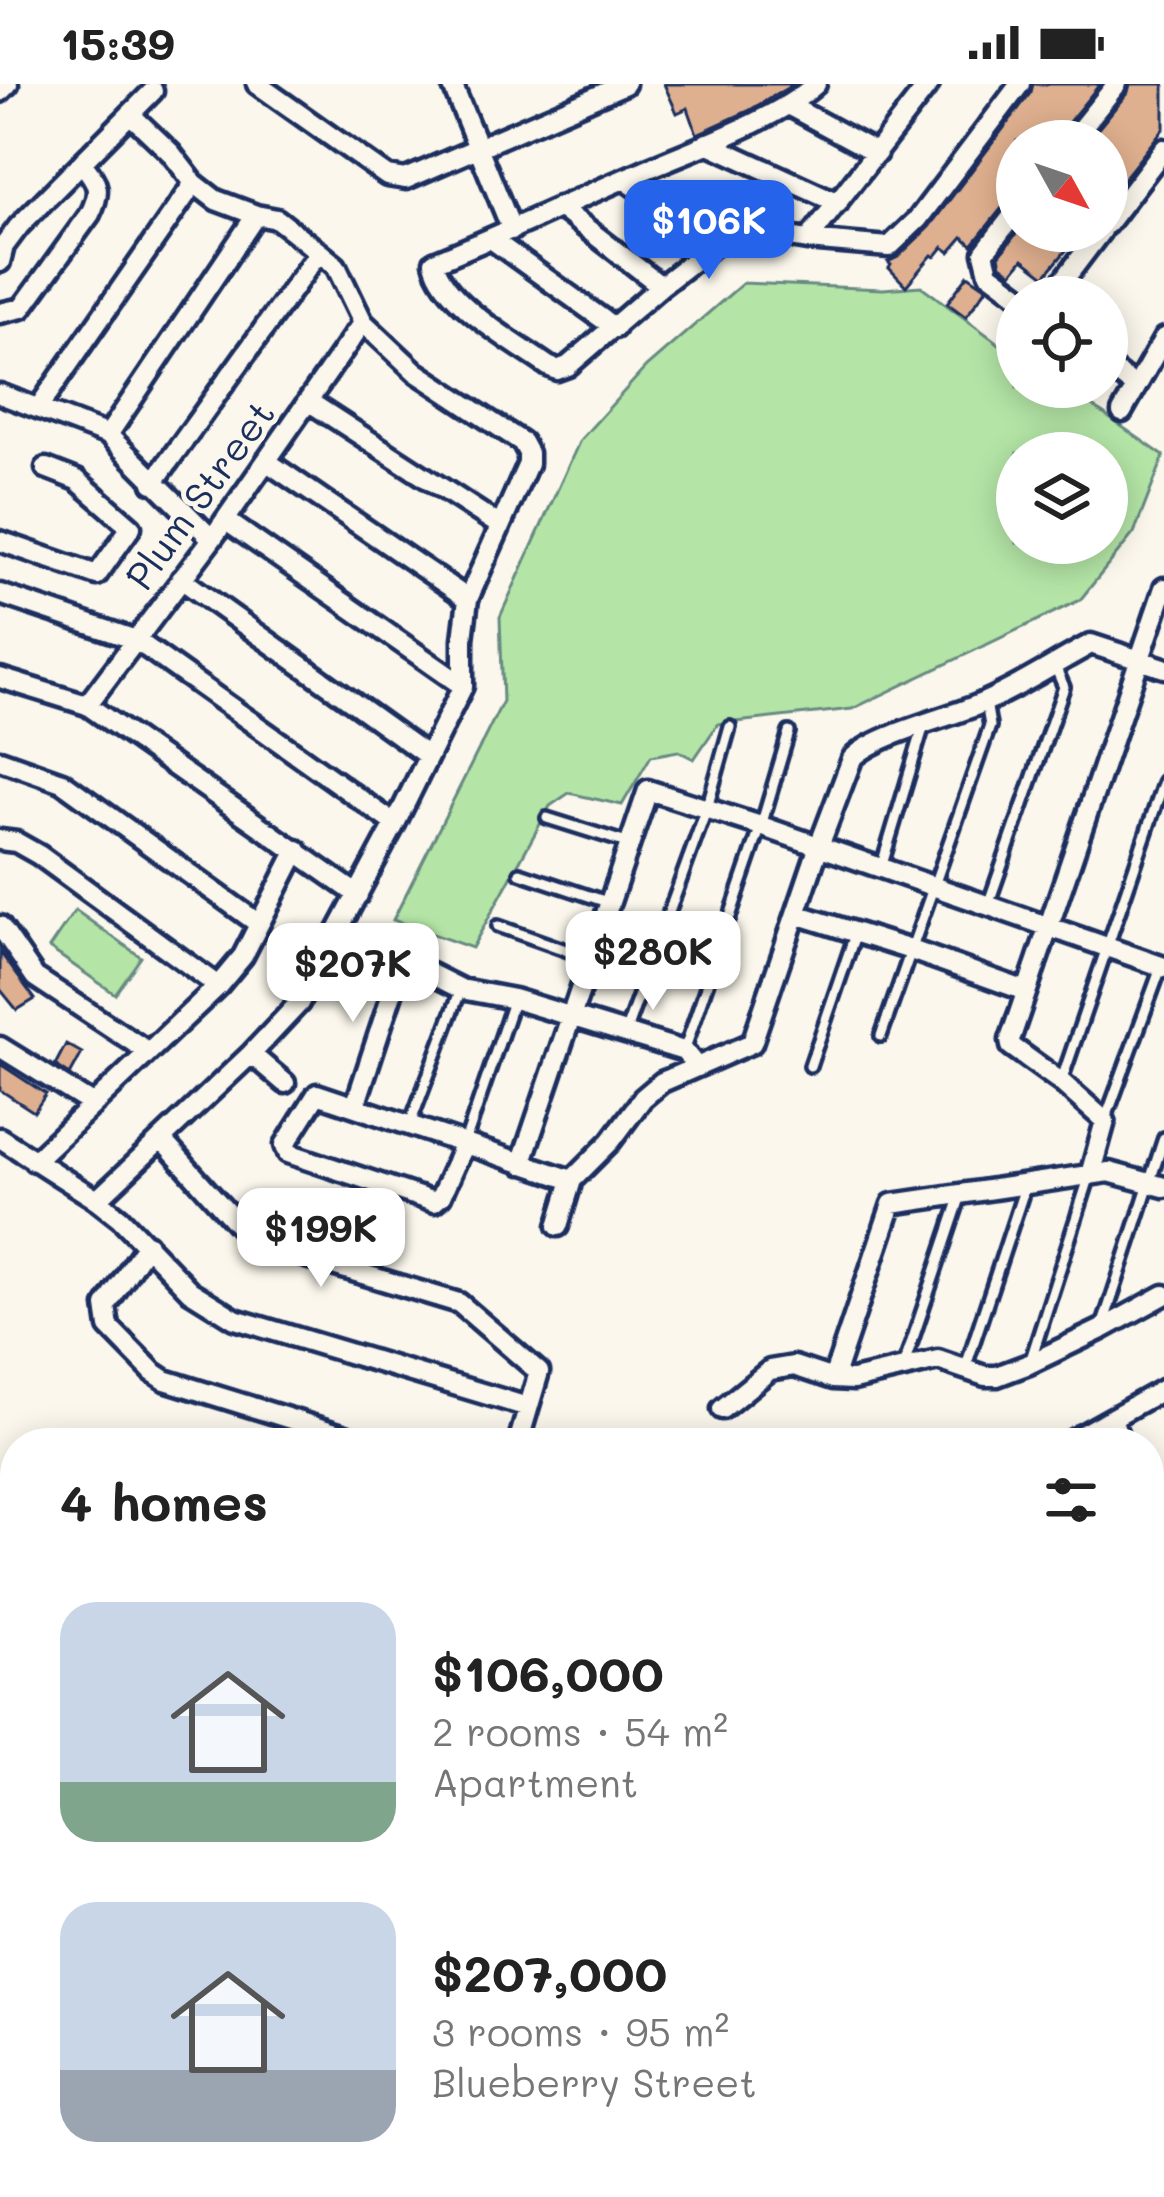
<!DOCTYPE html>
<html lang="en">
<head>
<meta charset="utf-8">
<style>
  :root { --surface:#fff; --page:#f6f6f6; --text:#222; --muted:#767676; --accent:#2563eb }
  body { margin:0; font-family:Mali,sans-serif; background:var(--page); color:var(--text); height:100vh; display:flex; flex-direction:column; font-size:45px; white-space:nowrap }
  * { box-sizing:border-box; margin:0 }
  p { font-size:39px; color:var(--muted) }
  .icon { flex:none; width:66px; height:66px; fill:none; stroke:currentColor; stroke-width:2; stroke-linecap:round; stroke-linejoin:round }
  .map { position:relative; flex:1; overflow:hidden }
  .sheet { position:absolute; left:0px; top:1344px; width:1164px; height:771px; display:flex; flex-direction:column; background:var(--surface); border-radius:48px 48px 0 0; box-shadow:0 6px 30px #0003 }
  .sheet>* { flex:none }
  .needle { width:78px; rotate:130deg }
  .buttons { position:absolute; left:996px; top:36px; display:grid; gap:24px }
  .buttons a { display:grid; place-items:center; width:132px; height:132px; border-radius:50%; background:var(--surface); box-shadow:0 6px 30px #0003; font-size:60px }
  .price { position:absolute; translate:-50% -102px; padding:0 27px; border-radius:24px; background:#fff; color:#222; font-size:39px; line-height:78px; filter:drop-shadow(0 3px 6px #0008) }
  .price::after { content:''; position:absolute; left:50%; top:72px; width:36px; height:27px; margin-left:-18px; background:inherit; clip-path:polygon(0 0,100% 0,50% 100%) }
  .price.selected { background:var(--accent); color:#fff }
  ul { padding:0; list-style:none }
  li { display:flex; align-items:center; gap:36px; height:300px; padding:0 60px }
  li span { display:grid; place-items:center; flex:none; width:336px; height:240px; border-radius:36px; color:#555 }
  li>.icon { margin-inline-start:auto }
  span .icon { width:144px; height:144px; fill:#fffc; stroke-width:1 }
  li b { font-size:51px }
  h2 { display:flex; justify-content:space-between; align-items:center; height:144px; padding:0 60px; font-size:51px }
  .status { display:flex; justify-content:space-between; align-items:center; height:84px; padding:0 60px; background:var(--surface); direction:ltr }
  .status svg { height:33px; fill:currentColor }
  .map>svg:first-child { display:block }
  .green { fill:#b4e5a6; stroke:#688a82; stroke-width:3; fill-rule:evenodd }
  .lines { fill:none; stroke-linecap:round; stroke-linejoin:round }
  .stream { stroke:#6196b6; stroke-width:4.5 }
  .building { fill:#dfb08f; stroke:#1b2f5e; stroke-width:3 }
  .service-casing { stroke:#1b2f5e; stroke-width:18 }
  .minor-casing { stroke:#1b2f5e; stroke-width:27 }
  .service { stroke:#fbf7ec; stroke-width:9 }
  .minor { stroke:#fbf7ec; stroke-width:18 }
  .labels { text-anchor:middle; stroke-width:10; stroke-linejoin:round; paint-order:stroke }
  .street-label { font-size:39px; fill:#1b2f5e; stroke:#fbf7ec }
</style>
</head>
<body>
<div class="status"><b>15:39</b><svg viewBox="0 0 49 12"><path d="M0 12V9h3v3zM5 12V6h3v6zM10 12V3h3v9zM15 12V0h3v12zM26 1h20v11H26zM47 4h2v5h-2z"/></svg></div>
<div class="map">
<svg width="1164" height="2113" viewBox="0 0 1164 2113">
  <rect width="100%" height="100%" fill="#fbf7ec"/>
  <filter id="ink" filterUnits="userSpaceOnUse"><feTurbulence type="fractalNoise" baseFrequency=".00833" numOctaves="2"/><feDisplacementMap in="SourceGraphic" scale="24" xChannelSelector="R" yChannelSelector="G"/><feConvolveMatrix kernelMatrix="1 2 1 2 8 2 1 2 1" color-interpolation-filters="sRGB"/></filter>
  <g filter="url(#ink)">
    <!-- green -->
    <path class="green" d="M 743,199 L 883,205 L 921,202 L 1017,273 L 1017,303 L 1034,303 L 1046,313 L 1055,303 L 1065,303 L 1164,372 L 1134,449 L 1080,516 L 852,625 L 718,640 L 694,675 L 678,667 L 651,672 L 622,721 L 569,709 L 550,722 L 472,864 L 393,836 L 503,617 L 500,533 L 580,356 L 646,283 ZM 1017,369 L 1107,369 L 1107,459 L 1017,459 Z
      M 75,826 L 141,873 L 115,910 L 49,864 Z"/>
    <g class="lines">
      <!-- stream -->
      <path class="stream" d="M 364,2113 L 379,2100"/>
    </g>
    <!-- building -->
    <path class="building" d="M 664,0 L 794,0 L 750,26 L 697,50 L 688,24 L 677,29 Z
      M 1033,0 L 1100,0 L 1060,49 L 1058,57 L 1017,57 L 1017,105 L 974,159 L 972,161 L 963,153 L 950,168 L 943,163 L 935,173 L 932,171 L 906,202 L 889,184 L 891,181 L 888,178 L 898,173 L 929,143 L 1031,8 Z
      M 1130,0 L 1164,0 L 1164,44 L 1107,116 L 1107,57 L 1088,57 L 1128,8 Z
      M 1018,147 L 1082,147 L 1045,192 L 1023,175 L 1012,189 L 1001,181 L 999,172 Z
      M 968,191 L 987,204 L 966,233 L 947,219 Z
      M 0,868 L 35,915 L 17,926 L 0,905 Z
      M 66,960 L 82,969 L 70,991 L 55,981 Z
      M 0,980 L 46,1010 L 34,1028 L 0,1006 Z"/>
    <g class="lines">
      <!-- service casing -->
      <g class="service-casing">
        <path id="service" d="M 547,734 L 630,760
          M 881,784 L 924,641
          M 520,789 L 610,819
          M 988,821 L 1064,603 L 1054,580
          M 498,842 L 591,875
          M 625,949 L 707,724 L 730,643
          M 881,952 L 990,642 L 986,618
          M 684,967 L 761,742 L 789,648
          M 810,982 L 856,848
          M 1061,998 L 1164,697
          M 1106,1034 L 1162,881
          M 410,1040 L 461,905
          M 465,1058 L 514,915
          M 1102,1243 L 1164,1054
          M 1031,1275 L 1090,1091
          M 903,1284 L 962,1108
          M 965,1285 L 1026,1100"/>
      </g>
      <!-- minor casing -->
      <g class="minor-casing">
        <path id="minor" d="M 257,0 L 387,92 L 406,95 L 625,0
          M 452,0 L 512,146
          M 816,0 C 775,37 692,65 640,88 C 571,117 504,150 434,178 C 443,219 514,258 548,282 L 557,286 L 568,282 L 661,202 L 715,160 L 749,146 L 808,156 L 889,163 L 918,135 L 1020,0
          M 0,8 L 8,0
          M 788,21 L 877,69
          M 1071,57 L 1117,0
          M 707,59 L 838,119
          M 624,95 L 715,160
          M 559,123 L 661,202
          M 1017,126 L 984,169 L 989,189 L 1021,213
          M 1107,140 L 1164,65
          M 491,155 L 615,244
          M 808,156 L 929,0
          M 0,178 L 4,162 L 19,142 L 153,7
          M 1051,213 L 1101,147
          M 0,229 L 22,224 L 90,130 C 102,106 98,99 82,79
          M 1107,281 L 1135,303
          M 0,310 L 108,351 L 212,455
          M 308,317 L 499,441
          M 39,323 L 194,99
          M 1122,328 L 1164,254
          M 108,351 L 256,131
          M 266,377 L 468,515
          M 153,399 L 319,168
          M 225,436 L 463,602
          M 0,457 L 97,491 L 131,443 L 77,396 L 46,384
          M 181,495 L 428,672
          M 0,510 L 136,556 L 395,740
          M 0,594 L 87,621 L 358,811
          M 87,621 L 212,455 L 363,238
          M 0,676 L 62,698 L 259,840
          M 0,756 L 16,758 L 39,771 L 218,902
          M 796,830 L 911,866 L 1026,907
          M 0,842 L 35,893 L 147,967
          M 0,963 L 92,1020
          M 251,970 L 285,999
          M 355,1022 L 403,876 L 461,905 L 514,915 L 684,967 L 696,982
          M 0,1054 L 97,1116 L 120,1134 L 190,1207 L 235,1235 L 528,1323
          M 162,1056 L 239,1142 L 273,1163 L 459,1219 L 539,1288 L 518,1359
          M 464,1060 L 441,1112 L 434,1118 L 288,1069 L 285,1061 L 317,1010 L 572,1096
          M 34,1077 L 218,902 L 243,872 L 297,766
          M 521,1080 L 648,706 L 761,742 L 1164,883
          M 1090,1091 L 1105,1037 L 1061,998 L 1011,962 L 1010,956 L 1164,504
          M 97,1116 L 251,970 L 299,919 L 395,740 L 463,602 L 463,555 L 468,515 L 528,380 L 528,369 L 522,358 L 416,288 L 363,238 L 336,182 L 319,168 L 277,135 L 256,131 L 216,116 L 194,99 L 171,69 L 130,30
          M 558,1142 L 572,1096 L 611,1057 L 643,1014 L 662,998 L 752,959 L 819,762 L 852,675 C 873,651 949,634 982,619 C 1020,603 1055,579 1091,560 L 1164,584
          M 147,1160 L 106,1222 L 109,1243 L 153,1288 L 165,1296 L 368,1359
          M 833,1295 L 892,1120 L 1109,1088 L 1164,1103
          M 722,1325 L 770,1286 L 794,1282 L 833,1295 L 853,1296 L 938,1276 L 985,1292 L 997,1292 L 1029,1280 L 1102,1245 L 1164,1211
          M 1112,1335 L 1121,1359
          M 1067,1359 L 1164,1305
          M 1149,1526 L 1164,1481
          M 1149,1614 L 1164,1619
          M 1149,2036 L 1164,2022
          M 1149,2044 L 1164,2060
          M 1114,2100 L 1126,2113
          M 864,2113 L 878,2100
          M 964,2113 L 977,2100
          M 1065,2113 L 1079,2100"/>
      </g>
      <!-- service -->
      <use href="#service" class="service"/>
      <!-- minor -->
      <use href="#minor" class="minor"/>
    </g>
  </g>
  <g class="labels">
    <!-- street labels -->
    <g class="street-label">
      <text transform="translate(200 411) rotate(-54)" y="14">Plum Street</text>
    </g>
  </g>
</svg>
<div class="buttons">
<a><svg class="needle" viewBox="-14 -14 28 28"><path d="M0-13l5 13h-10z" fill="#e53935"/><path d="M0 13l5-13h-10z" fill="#767676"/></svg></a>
<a><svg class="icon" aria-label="locate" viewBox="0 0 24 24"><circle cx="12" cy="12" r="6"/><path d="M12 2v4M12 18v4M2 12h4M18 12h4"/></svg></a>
<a><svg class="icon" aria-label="layers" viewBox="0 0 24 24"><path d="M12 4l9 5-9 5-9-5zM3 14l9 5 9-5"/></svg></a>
</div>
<b class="price selected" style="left:709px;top:198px">$106K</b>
<b class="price" style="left:653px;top:929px">$280K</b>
<b class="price" style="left:353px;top:941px">$207K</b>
<b class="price" style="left:321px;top:1206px">$199K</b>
<section class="sheet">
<h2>4 homes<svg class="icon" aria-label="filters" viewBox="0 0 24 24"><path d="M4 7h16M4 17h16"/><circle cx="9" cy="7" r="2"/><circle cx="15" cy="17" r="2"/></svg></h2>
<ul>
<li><span style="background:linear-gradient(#c9d6e8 75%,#7fa58c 0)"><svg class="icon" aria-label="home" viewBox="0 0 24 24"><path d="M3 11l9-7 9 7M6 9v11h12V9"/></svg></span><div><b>$106,000</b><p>2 rooms · 54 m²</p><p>Apartment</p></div></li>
<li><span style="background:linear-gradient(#c9d6e8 70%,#9aa5b1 0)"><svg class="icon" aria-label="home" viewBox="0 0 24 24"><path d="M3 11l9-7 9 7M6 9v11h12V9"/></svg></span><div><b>$207,000</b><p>3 rooms · 95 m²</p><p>Blueberry Street</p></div></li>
</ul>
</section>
</div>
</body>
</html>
